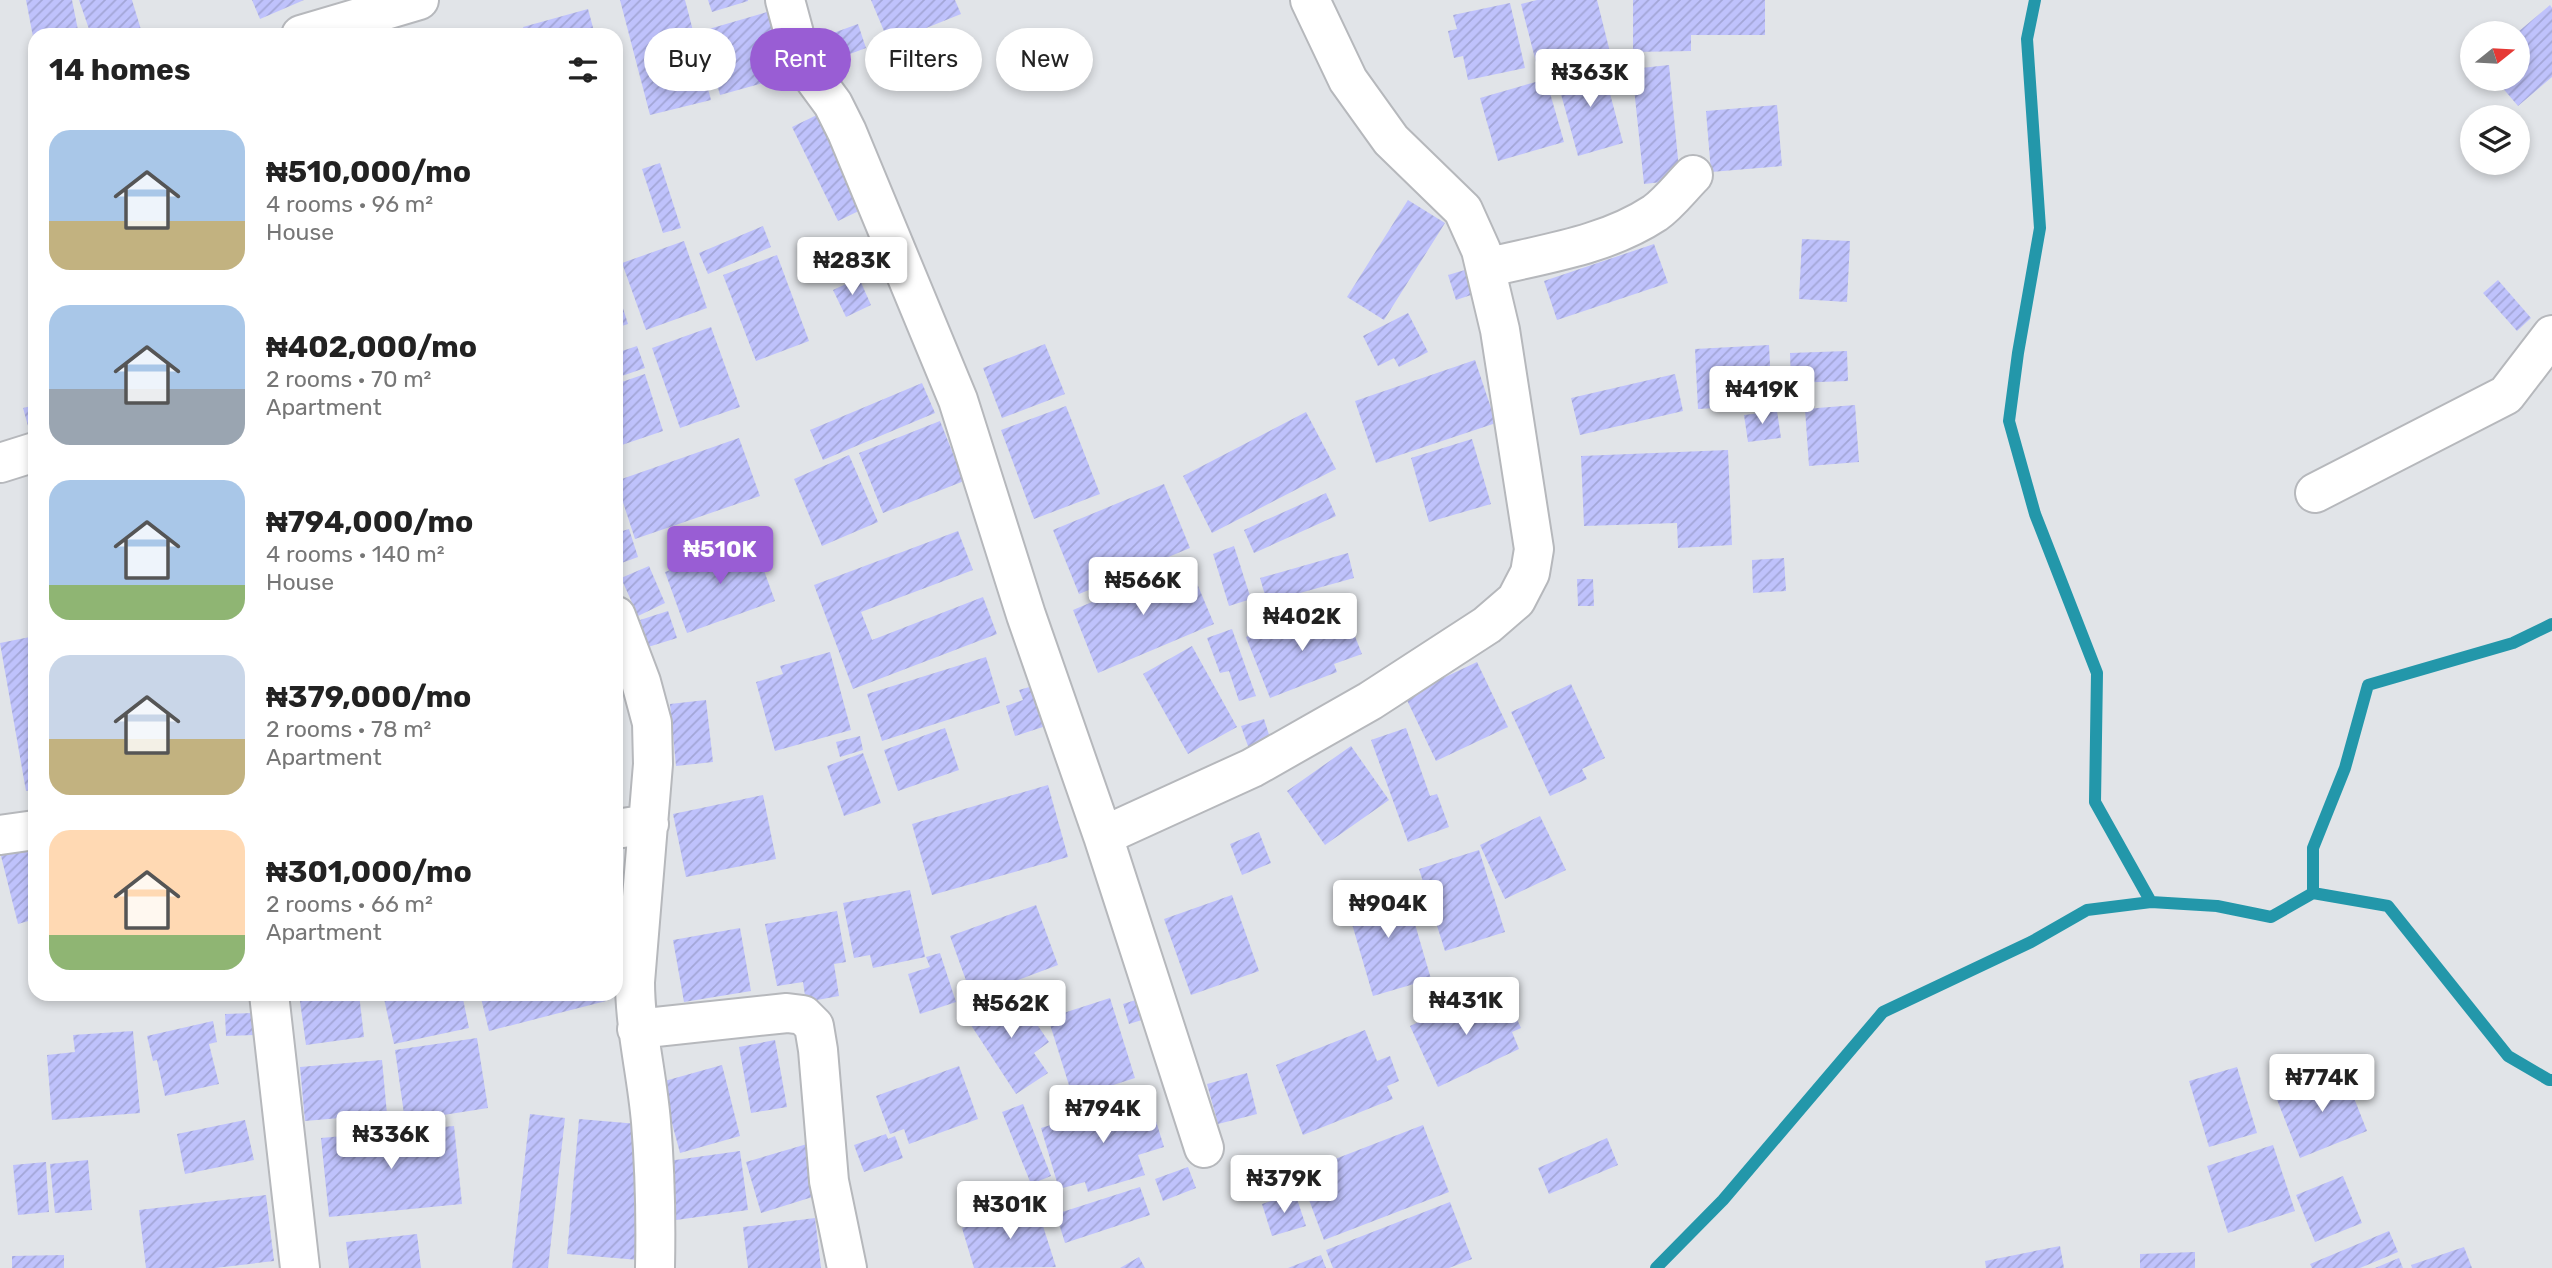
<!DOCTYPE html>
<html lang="en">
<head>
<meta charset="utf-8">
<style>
  :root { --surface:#fff; --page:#f6f6f6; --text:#222; --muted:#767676; --accent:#995dd4 }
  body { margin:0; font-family:Rubik,sans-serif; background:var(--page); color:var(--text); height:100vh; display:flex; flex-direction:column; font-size:26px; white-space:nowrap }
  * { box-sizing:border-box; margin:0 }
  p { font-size:23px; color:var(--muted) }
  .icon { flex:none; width:38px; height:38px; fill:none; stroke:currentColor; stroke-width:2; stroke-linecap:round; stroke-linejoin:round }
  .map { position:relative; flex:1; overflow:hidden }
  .drawer { position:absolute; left:28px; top:28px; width:595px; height:973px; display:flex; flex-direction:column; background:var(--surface); border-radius:21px; box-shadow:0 4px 10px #0003 }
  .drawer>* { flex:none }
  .banner { position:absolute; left:644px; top:28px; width:665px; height:63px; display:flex; gap:14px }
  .needle { width:46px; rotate:72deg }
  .buttons { position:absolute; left:2460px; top:21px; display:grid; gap:14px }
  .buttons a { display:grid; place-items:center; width:70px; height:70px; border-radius:50%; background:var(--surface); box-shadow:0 4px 10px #0003; font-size:35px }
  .price { position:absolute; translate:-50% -60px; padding:0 16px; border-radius:7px; background:#fff; color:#222; font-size:23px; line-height:46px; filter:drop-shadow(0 2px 4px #0008) }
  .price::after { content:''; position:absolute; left:50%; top:42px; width:21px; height:16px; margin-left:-10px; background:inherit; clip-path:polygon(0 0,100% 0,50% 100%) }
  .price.active { background:var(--accent); color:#fff }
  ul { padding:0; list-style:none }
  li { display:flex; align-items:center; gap:21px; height:175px; padding:0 21px }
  li span { display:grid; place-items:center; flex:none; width:196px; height:140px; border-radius:21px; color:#555 }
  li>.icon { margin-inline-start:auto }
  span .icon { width:84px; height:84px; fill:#fffc; stroke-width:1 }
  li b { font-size:30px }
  h2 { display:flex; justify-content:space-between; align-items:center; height:84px; padding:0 21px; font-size:30px }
  .chip { padding:0 24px; border-radius:32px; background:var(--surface); box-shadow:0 4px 10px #0003; font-size:24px; line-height:63px }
  .chip.active { background:var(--accent); color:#fff }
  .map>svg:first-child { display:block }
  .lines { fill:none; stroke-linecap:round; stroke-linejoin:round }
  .stream { stroke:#2397aa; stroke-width:12 }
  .building { fill:url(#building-hatch) }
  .minor-casing { stroke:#b6b8bc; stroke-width:42 }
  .minor { stroke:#fff; stroke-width:38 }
</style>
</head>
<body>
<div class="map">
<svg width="2552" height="1268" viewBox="0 0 2552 1268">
  <defs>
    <pattern id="building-hatch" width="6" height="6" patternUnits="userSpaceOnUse" patternTransform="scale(1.75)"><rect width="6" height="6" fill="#bfc2fc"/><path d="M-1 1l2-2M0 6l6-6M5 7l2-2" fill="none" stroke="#a3a6d7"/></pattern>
  </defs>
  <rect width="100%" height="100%" fill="#e1e4e8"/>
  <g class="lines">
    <!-- stream -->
    <path class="stream" d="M 2035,0 L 2027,39 L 2040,228 L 2018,353 L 2009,421 L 2035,514 L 2097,673 L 2095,802 L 2151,902
      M 2313,893 L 2388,906 L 2508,1056 L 2549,1080 L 2552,1080
      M 1656,1268 L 1723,1200 L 1883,1012 L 2031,942 L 2087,910 L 2151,902 L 2217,906 L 2271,917 L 2313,893 L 2313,848 L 2345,768 L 2368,685 L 2513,643 L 2552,624"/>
  </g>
  <!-- building -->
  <path class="building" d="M 26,0 L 72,0 L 79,35 L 35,35 L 34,42 Z
    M 79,0 L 132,0 L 142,33 L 135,35 L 91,35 Z
    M 252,0 L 304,0 L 260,19 Z
    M 620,0 L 685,0 L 711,100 L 650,115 Z
    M 708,0 L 748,0 L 748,1 L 712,12 Z
    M 871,0 L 955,0 L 961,14 L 889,43 Z
    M 1537,0 L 1597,0 L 1610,52 L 1538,70 L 1521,4 Z
    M 1633,0 L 1765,0 L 1765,35 L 1691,35 L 1691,51 L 1633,52 Z
    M 1510,3 L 1525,68 L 1468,80 L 1463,56 L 1454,58 L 1448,31 L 1457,29 L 1453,15 Z
    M 2550,5 L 2552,8 L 2552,77 L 2518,106 L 2495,79 L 2518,79 L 2518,32 Z
    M 588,9 L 595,35 L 525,35 L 523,27 Z
    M 774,10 L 792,75 L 720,95 L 702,31 Z
    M 858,24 L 866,48 L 823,64 L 814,40 Z
    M 1602,63 L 1623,143 L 1578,156 L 1556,76 Z
    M 1669,65 L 1680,180 L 1644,184 L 1632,69 Z
    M 1546,79 L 1564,142 L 1498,161 L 1480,98 Z
    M 1777,105 L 1782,166 L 1711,172 L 1706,111 Z
    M 821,113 L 867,207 L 838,221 L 792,127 Z
    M 616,114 L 622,132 L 616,134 Z
    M 660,163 L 681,228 L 663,233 L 642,169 Z
    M 1408,200 L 1445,223 L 1384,320 L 1347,297 Z
    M 763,226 L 771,247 L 708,274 L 699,253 Z
    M 1802,239 L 1850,241 L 1847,302 L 1799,299 Z
    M 684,241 L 707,308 L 646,330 L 622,263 Z
    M 1654,244 L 1668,283 L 1557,320 L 1544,281 Z
    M 777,255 L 809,341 L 756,361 L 723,275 Z
    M 1475,267 L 1483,291 L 1456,300 L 1448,275 Z
    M 859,278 L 871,305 L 846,317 L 833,290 Z
    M 2498,280 L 2531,318 L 2517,331 L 2483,293 Z
    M 616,286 L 628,324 L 616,328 Z
    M 1408,313 L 1428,352 L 1399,367 L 1394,358 L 1378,366 L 1363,336 Z
    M 711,327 L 740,407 L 680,428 L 652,348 Z
    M 1045,344 L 1065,394 L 1002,418 L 983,368 Z
    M 1769,345 L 1772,405 L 1698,409 L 1695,349 Z
    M 637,346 L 645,368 L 616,378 L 616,353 Z
    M 1847,351 L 1848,381 L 1791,383 L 1790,353 Z
    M 1475,360 L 1496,423 L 1376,463 L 1355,401 Z
    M 645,374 L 663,431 L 616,447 L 616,384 Z
    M 1675,374 L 1683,411 L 1580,435 L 1571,398 Z
    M 922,383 L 935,413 L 823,460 L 810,430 Z
    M 35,405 L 35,432 L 30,433 L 23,408 Z
    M 1855,405 L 1859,462 L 1809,466 L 1805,409 Z
    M 1066,406 L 1100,494 L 1034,519 L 1001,430 Z
    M 1777,411 L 1781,438 L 1748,442 L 1744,415 Z
    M 1306,412 L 1336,469 L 1212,533 L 1183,476 Z
    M 940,421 L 964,481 L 883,513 L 859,453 Z
    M 739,438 L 760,496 L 635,539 L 616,481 Z
    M 1472,439 L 1491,504 L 1429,522 L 1411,458 Z
    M 1728,450 L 1732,545 L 1678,548 L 1677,523 L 1584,526 L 1581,456 Z
    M 849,455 L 878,522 L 822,546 L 794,479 Z
    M 1164,484 L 1190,548 L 1079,594 L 1053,530 Z
    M 1326,493 L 1336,516 L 1254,553 L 1244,530 Z
    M 629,529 L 638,557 L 616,565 L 616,533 Z
    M 958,531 L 973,570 L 861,612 L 872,640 L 983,597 L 997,634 L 853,689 L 814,585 Z
    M 753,540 L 775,601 L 687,633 L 665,572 Z
    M 1234,546 L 1251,599 L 1229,606 L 1213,554 Z
    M 1348,553 L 1354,578 L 1267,602 L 1260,578 Z
    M 1784,558 L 1786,591 L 1753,593 L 1752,560 Z
    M 1188,562 L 1214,624 L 1098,673 L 1073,610 Z
    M 649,566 L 665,603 L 638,616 L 621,578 Z
    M 1577,579 L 1593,579 L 1594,606 L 1578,606 Z
    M 668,611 L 677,638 L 648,647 L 640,620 Z
    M 1346,614 L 1362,654 L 1334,664 L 1337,672 L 1270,698 L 1246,637 L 1296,618 L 1302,632 Z
    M 1232,629 L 1256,696 L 1239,701 L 1229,671 L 1220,673 L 1207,638 Z
    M 35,636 L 35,789 L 26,791 L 0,643 Z
    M 1192,646 L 1237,727 L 1188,754 L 1143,674 Z
    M 830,652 L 851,730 L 775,751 L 756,682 L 783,674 L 780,666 Z
    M 986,657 L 1000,703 L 882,741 L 867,694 Z
    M 1477,662 L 1508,727 L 1436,761 L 1405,696 Z
    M 1571,684 L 1605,758 L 1582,769 L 1587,779 L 1550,796 L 1511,712 Z
    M 1033,686 L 1046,726 L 1015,736 L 1006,706 L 1023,700 L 1019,690 Z
    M 706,700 L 713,762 L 676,766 L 670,704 Z
    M 1264,719 L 1271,741 L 1249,749 L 1241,726 Z
    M 945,728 L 959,770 L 898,791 L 884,750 Z
    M 1406,728 L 1430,796 L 1437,794 L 1449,827 L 1408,842 L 1371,740 Z
    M 860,736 L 863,750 L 840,757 L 836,742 Z
    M 1351,746 L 1389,800 L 1325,845 L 1287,791 Z
    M 863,753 L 881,803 L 844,816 L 827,766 Z
    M 1048,785 L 1068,857 L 932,895 L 912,824 Z
    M 763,795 L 776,859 L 686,877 L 673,814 Z
    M 1540,816 L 1566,870 L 1505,899 L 1480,845 Z
    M 1259,832 L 1271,863 L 1242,875 L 1230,844 Z
    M 29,844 L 35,859 L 35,919 L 18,924 L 0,852 Z
    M 1479,850 L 1505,932 L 1445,951 L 1419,869 Z
    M 1403,883 L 1431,979 L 1373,996 L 1345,900 Z
    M 910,890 L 925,957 L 873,968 L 870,955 L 854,958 L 843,903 Z
    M 1232,895 L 1259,971 L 1191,995 L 1164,919 Z
    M 1036,905 L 1058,965 L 972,997 L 950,936 Z
    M 837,911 L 846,962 L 834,964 L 839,996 L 806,1002 L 803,982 L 777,986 L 765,924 Z
    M 740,928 L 751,991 L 684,1002 L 673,940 Z
    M 940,953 L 956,1002 L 920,1014 L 908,974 L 930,967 L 926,957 Z
    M 1012,988 L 1049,1042 L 1034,1053 L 1048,1073 L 1016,1094 L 967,1019 Z
    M 1491,988 L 1501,1010 L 1511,1006 L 1521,1028 L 1512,1032 L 1519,1049 L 1438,1087 L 1410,1026 Z
    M 299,994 L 359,994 L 364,1037 L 306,1045 Z
    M 383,994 L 462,994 L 469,1028 L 394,1044 Z
    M 480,994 L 604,994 L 606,1001 L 489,1031 Z
    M 1110,998 L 1135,1078 L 1073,1098 L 1048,1018 Z
    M 1139,999 L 1145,1019 L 1129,1024 L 1123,1004 Z
    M 253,1013 L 254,1035 L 226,1036 L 225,1014 Z
    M 213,1021 L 217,1042 L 209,1044 L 219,1084 L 165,1096 L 157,1060 L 153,1061 L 147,1036 Z
    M 1365,1030 L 1377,1061 L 1390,1056 L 1399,1081 L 1387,1086 L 1393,1099 L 1303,1135 L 1276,1065 Z
    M 133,1031 L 140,1113 L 52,1120 L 47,1055 L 75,1052 L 73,1035 Z
    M 477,1038 L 488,1108 L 405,1121 L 395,1050 Z
    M 775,1040 L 787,1107 L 751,1113 L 739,1047 Z
    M 382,1060 L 387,1114 L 305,1121 L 300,1067 Z
    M 722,1065 L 740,1136 L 680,1153 L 661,1082 Z
    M 959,1066 L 978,1119 L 909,1144 L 904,1129 L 890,1134 L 876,1096 Z
    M 2237,1067 L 2257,1133 L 2209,1147 L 2189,1081 Z
    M 2343,1070 L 2367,1131 L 2300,1158 L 2276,1097 Z
    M 1247,1073 L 1257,1114 L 1218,1124 L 1207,1084 Z
    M 1148,1095 L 1164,1147 L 1138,1155 L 1145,1175 L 1088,1192 L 1085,1182 L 1059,1189 L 1041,1128 Z
    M 1023,1104 L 1051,1176 L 1031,1184 L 1002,1112 Z
    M 530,1114 L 565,1118 L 548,1268 L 512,1268 Z
    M 579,1119 L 650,1125 L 639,1260 L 567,1254 Z
    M 245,1120 L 254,1160 L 185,1174 L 177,1134 Z
    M 1423,1125 L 1449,1192 L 1324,1240 L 1299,1173 Z
    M 454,1126 L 462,1204 L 329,1217 L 321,1138 Z
    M 886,1134 L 888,1139 L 895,1136 L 903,1158 L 864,1172 L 854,1145 Z
    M 1607,1138 L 1618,1165 L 1549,1194 L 1538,1168 Z
    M 807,1144 L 822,1194 L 761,1213 L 746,1162 Z
    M 2273,1145 L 2295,1211 L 2228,1233 L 2207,1166 Z
    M 740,1151 L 748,1210 L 676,1220 L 668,1161 Z
    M 88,1160 L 92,1210 L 55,1213 L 50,1164 Z
    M 46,1162 L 49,1212 L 18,1215 L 13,1165 Z
    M 1188,1167 L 1196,1188 L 1163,1201 L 1155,1179 Z
    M 2343,1176 L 2362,1223 L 2315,1242 L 2296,1195 Z
    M 1140,1187 L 1150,1215 L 1065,1243 L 1056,1214 Z
    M 1295,1193 L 1306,1226 L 1272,1236 L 1262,1204 Z
    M 266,1195 L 274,1261 L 215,1268 L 146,1268 L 139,1210 Z
    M 1450,1202 L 1472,1259 L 1449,1268 L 1333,1268 L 1326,1250 Z
    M 1036,1204 L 1056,1267 L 974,1268 L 962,1228 Z
    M 815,1218 L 821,1268 L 748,1268 L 743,1227 Z
    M 2389,1231 L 2398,1252 L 2360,1268 L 2312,1268 L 2310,1264 Z
    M 417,1234 L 421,1268 L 349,1268 L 346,1242 Z
    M 2060,1246 L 2064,1268 L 1986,1268 L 1985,1261 Z
    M 2464,1247 L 2472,1268 L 2412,1268 L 2411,1265 Z
    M 2195,1252 L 2195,1268 L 2140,1268 L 2140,1254 Z
    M 64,1255 L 64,1268 L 12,1268 L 12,1256 Z
    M 1321,1255 L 1326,1268 L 1288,1268 Z
    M 1139,1257 L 1145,1268 L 1120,1268 Z
    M 2399,1258 L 2403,1268 L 2375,1268 Z"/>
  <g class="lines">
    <!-- minor casing -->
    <g class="minor-casing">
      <path id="minor" d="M 785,0 L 799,52 L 808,70 L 833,104 L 847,132 L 958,400 L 1026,615 L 1103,836 L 1204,1148
        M 301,35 L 419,0
        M 1486,268 C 1542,254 1605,246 1655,213 C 1669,203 1681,187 1693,175
        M 0,463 L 35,452
        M 2315,493 L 2506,395 L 2552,335
        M 616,616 L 641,682 L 652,723 L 653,764 L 635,982 C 635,1029 647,1074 651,1122 C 655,1170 656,1219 655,1268
        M 616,829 L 649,824
        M 0,835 L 35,830
        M 1103,836 L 1252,768 L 1370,701 L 1487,625 L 1516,600 L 1530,573 L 1534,549 L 1500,330 L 1481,250 L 1463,210 L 1391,140 L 1348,80 L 1310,0
        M 269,994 L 300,1268
        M 637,1029 L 787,1013 L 803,1015 L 814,1026 L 818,1050 L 829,1181 L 847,1268"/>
    </g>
    <!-- minor -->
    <use href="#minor" class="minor"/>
  </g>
</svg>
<div class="buttons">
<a><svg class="needle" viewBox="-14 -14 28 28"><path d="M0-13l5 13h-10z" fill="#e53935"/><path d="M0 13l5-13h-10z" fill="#767676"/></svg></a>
<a><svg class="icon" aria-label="layers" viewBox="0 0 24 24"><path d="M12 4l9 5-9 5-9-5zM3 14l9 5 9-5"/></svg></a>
</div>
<b class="price" style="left:1590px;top:109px">₦363K</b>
<b class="price" style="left:852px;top:297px">₦283K</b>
<b class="price" style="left:1762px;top:426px">₦419K</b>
<b class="price active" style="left:720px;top:586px">₦510K</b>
<b class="price" style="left:1143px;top:617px">₦566K</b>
<b class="price" style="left:1302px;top:653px">₦402K</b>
<b class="price" style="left:1388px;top:940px">₦904K</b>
<b class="price" style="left:1466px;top:1037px">₦431K</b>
<b class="price" style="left:1011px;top:1040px">₦562K</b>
<b class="price" style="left:2322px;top:1114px">₦774K</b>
<b class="price" style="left:1103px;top:1145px">₦794K</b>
<b class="price" style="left:391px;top:1171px">₦336K</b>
<b class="price" style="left:1284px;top:1215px">₦379K</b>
<b class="price" style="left:1010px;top:1241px">₦301K</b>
<div class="banner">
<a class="chip">Buy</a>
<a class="chip active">Rent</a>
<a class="chip">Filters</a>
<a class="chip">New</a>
</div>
<section class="drawer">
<h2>14 homes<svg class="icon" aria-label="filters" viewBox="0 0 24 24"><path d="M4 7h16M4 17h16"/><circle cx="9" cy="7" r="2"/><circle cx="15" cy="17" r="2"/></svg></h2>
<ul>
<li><span style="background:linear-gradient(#a9c7e8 65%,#c2b280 0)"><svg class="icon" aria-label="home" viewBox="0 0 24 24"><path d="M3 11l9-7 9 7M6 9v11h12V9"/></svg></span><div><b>₦510,000/mo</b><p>4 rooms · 96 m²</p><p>House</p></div></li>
<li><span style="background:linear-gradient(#a9c7e8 60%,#9aa5b1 0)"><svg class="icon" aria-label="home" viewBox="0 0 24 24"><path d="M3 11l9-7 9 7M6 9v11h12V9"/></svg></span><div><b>₦402,000/mo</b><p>2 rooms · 70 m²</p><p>Apartment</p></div></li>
<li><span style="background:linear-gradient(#a9c7e8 75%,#8fb573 0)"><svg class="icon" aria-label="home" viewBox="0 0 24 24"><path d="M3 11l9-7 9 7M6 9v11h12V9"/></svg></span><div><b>₦794,000/mo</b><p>4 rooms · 140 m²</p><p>House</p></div></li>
<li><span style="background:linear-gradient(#c9d6e8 60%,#c2b280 0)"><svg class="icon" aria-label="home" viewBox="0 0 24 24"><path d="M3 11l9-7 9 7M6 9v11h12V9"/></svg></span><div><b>₦379,000/mo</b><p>2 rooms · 78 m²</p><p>Apartment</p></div></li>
<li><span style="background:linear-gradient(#ffd9b3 75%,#8fb573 0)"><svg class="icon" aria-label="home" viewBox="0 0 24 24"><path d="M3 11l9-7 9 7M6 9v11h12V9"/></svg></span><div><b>₦301,000/mo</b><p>2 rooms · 66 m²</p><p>Apartment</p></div></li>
</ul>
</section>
</div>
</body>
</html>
